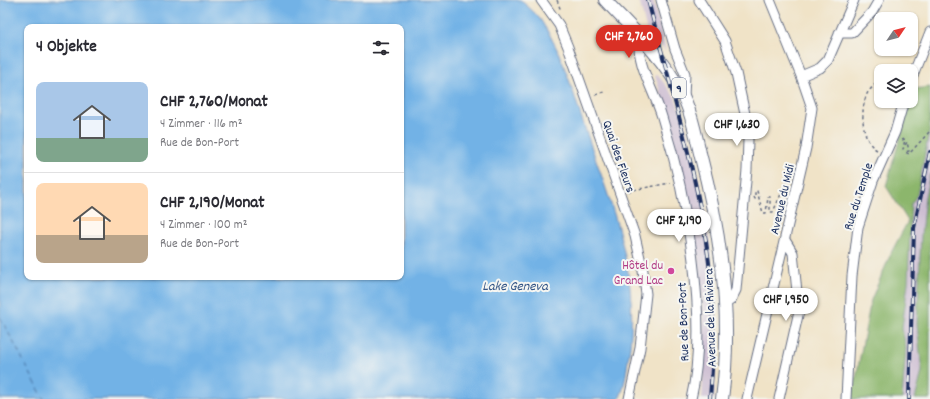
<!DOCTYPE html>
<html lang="de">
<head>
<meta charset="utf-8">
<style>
  :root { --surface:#fff; --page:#f2f2f3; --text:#2b2b33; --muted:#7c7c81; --line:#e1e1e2; --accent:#d93025 }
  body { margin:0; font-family:Dekko,sans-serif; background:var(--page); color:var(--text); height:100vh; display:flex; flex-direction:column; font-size:15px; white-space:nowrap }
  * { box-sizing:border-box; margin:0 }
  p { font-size:13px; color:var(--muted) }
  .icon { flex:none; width:22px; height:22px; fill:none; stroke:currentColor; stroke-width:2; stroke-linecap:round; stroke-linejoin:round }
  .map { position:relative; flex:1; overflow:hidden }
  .sheet { position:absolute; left:24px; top:24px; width:380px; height:256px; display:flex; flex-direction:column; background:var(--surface); border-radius:8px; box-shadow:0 1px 3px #0004 }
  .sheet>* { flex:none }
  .needle { width:26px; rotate:55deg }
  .controls { position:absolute; left:874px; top:12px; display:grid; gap:8px }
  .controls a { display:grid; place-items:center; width:44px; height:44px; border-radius:8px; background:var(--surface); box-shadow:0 1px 3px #0004; font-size:20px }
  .price { position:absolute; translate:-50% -34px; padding:0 9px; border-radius:14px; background:#fff; color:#222; font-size:13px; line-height:26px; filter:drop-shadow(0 1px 2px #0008) }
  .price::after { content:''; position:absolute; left:50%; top:24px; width:12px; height:9px; margin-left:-6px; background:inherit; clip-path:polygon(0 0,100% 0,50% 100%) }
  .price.selected { background:var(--accent); color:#fff }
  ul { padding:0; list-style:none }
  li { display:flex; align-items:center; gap:12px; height:100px; padding:0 12px }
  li+li { border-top:1px solid var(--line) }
  li span { display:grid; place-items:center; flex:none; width:112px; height:80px; border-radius:8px; color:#555 }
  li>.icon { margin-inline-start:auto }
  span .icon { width:48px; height:48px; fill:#fffc; stroke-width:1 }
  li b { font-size:17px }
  h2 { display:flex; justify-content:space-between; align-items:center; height:48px; padding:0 12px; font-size:17px }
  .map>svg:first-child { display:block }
  .industrial { fill:#cdbed2 }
  .forest { fill:#8cb66c; stroke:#547265 }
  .water { fill:#72b2e6; stroke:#4670a2; fill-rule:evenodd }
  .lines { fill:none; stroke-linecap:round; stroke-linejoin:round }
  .ferry { stroke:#355687; stroke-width:1; stroke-dasharray:5 4; stroke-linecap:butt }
  .minor-casing { stroke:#666e83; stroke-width:11 }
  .major-casing { stroke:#666e83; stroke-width:14 }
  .path { stroke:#666e83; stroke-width:1.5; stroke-dasharray:3 3; stroke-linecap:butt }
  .minor { stroke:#fff; stroke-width:9 }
  .major { stroke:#fff; stroke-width:12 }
  .rail-casing { stroke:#1b2f5e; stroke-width:4 }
  .rail { stroke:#f6f6f2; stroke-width:2.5; stroke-dasharray:8; stroke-linecap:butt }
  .hotel-dot { fill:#d1479c; stroke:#f6f6f2; stroke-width:1.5 }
  .labels { text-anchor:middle; stroke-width:4; stroke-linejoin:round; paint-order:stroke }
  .shield { fill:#f6f6f2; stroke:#5d6b8a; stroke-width:1 }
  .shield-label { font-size:12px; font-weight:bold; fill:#1b2f5e }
  .street-label { font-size:13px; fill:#1b2f5e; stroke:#f6f6f2 }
  .hotel-label { font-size:13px; fill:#b23c85; stroke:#f6f6f2; text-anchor:end }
  .water-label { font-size:14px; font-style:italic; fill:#355687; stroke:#f6f6f2 }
</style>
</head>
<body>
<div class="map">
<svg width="930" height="399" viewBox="0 0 930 399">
  <rect width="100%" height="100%" fill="#f6f6f2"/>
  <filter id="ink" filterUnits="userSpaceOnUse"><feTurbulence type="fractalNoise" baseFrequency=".025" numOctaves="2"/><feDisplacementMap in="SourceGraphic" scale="8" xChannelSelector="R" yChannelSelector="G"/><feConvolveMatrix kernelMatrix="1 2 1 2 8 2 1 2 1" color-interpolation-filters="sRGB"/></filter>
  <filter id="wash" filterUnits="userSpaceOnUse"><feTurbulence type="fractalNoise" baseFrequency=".012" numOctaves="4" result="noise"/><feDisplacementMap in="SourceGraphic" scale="16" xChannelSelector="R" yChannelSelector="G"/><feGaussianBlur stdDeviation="0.9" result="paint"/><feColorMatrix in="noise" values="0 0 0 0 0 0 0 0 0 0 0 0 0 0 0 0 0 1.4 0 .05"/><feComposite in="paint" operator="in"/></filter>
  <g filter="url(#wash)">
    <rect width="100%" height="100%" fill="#f0e3c7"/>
    <!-- industrial -->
    <path class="industrial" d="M 639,0 L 653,0 L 666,51 L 647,32 Z
      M 657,74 L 675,97 L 684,122 L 703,197 L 709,238 L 716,316 L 717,350 L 714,399 L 702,399 L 704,352 L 702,293 L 697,249 L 691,212 L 680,165 L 665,106 L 655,76 Z
      M 930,128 L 930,174 L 925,197 L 921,236 L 917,324 L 922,372 L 915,399 L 902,399 L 906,348 L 902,328 L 908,283 L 911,203 L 917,195 Z"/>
    <!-- forest -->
    <path class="forest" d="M 930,87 L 930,128 L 917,195 L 911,204 L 908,283 L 902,328 L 906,348 L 902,399 L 852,399 L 871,300 L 892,251 L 908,221 L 886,186 L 914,89 Z
      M 930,174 L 930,399 L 915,399 L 922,372 L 917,324 L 921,236 L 925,197 Z"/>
    <!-- water -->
    <path class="water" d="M 0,0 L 521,0 C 528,7 537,14 542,22 C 564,55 574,97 587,134 C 613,210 642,278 628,361 C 626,374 625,387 619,399 L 0,399 ZM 27,27 L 401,27 L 401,277 L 27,277 Z"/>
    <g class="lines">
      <!-- ferry -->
      <path class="ferry" d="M 0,317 L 44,399"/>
    </g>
  </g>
  <g filter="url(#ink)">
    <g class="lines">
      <!-- minor casing -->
      <g class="minor-casing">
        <path id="minor" d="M 541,0 L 559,25 L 568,47 L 635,236 L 643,271 L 646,294 L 640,348 L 629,399
          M 661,0 L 675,49 L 685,74 L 684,97
          M 699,0 L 725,41 L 736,73 L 745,114 L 748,140 L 747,170 L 736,290 L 731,300 L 725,304
          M 839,33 L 852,33 L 872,12 L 879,0
          M 639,36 C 636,65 654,90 662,117 C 686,194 710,320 691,399
          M 801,76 L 820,68 L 828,60 L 854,0
          M 911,80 L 930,32
          M 747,399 L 806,148 L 812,108 L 801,76 L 770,0
          M 779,399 L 799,311 L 793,253 L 785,240
          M 846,399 L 852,276 L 858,227 L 873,181 L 895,132 L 904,101"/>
      </g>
      <!-- major casing -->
      <g class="major-casing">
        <path id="major" d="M 605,0 C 631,28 662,56 680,90 C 691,110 695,132 700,153 C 721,233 733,317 722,399"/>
      </g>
      <!-- path -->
      <path class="path" d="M 557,0 L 561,11
        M 595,95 L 604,92
        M 902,140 L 905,139 L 903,149 L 907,142 L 909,151 L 905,152 L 909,154 L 930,131
        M 877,150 C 861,141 860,109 867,94 C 869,90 874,86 877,82 L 881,83
        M 628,191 L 670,183
        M 754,197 L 755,199 L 755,191 L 757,191 L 763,213 L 766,213 L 768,197 L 770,197 L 770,212 L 773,212 L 790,174"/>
      <!-- minor -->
      <use href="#minor" class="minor"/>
      <!-- major -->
      <use href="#major" class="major"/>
      <!-- rail casing -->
      <g class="rail-casing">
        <path id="rail" d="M 648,0 C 670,87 698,174 709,263 C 714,308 714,353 710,399
          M 909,399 L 914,228 L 930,152"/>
      </g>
      <!-- rail -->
      <use href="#rail" class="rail"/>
    </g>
  </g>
  <!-- markers -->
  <circle class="hotel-dot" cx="671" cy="271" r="4"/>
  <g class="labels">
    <!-- shield labels -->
    <rect class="shield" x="672" y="78" width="14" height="20" rx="3"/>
    <g class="shield-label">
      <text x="679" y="92">9</text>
    </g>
    <!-- street labels -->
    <g class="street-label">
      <text transform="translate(620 156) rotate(71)" y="5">Quai des Fleurs</text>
      <text transform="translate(857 196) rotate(-72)" y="5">Rue du Temple</text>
      <text transform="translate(781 199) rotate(-77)" y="5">Avenue du Midi</text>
      <text transform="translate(709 318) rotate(-92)" y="5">Avenue de la Riviera</text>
      <text transform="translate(682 322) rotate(-92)" y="5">Rue de Bon-Port</text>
    </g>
    <!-- hotel labels -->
    <g class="hotel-label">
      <text x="663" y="269">Hôtel du<tspan x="663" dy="15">Grand Lac</tspan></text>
    </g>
    <!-- water labels -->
    <g class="water-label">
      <text x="515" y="290">Lake Geneva</text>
    </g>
  </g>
</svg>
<div class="controls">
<a><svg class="needle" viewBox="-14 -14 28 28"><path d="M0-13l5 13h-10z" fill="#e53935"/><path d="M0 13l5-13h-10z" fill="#7c7c81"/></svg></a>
<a><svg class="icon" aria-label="layers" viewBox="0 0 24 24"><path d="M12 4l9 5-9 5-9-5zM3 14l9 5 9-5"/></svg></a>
</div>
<b class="price selected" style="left:629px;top:59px">CHF 2,760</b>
<b class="price" style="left:737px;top:147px">CHF 1,630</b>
<b class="price" style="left:679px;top:243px">CHF 2,190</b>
<b class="price" style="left:786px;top:322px">CHF 1,950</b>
<section class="sheet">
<h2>4 Objekte<svg class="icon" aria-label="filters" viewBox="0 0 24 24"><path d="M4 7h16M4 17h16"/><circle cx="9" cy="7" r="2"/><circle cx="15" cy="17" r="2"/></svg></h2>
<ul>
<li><span style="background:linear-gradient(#a9c7e8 70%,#7fa58c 0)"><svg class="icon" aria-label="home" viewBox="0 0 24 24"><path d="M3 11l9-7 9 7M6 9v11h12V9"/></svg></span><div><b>CHF 2,760/Monat</b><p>4 Zimmer · 116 m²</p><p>Rue de Bon-Port</p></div></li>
<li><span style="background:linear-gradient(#ffd9b3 65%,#b9a48a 0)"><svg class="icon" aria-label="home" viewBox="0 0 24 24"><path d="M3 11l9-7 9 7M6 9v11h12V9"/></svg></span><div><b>CHF 2,190/Monat</b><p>4 Zimmer · 100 m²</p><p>Rue de Bon-Port</p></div></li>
</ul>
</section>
</div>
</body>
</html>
